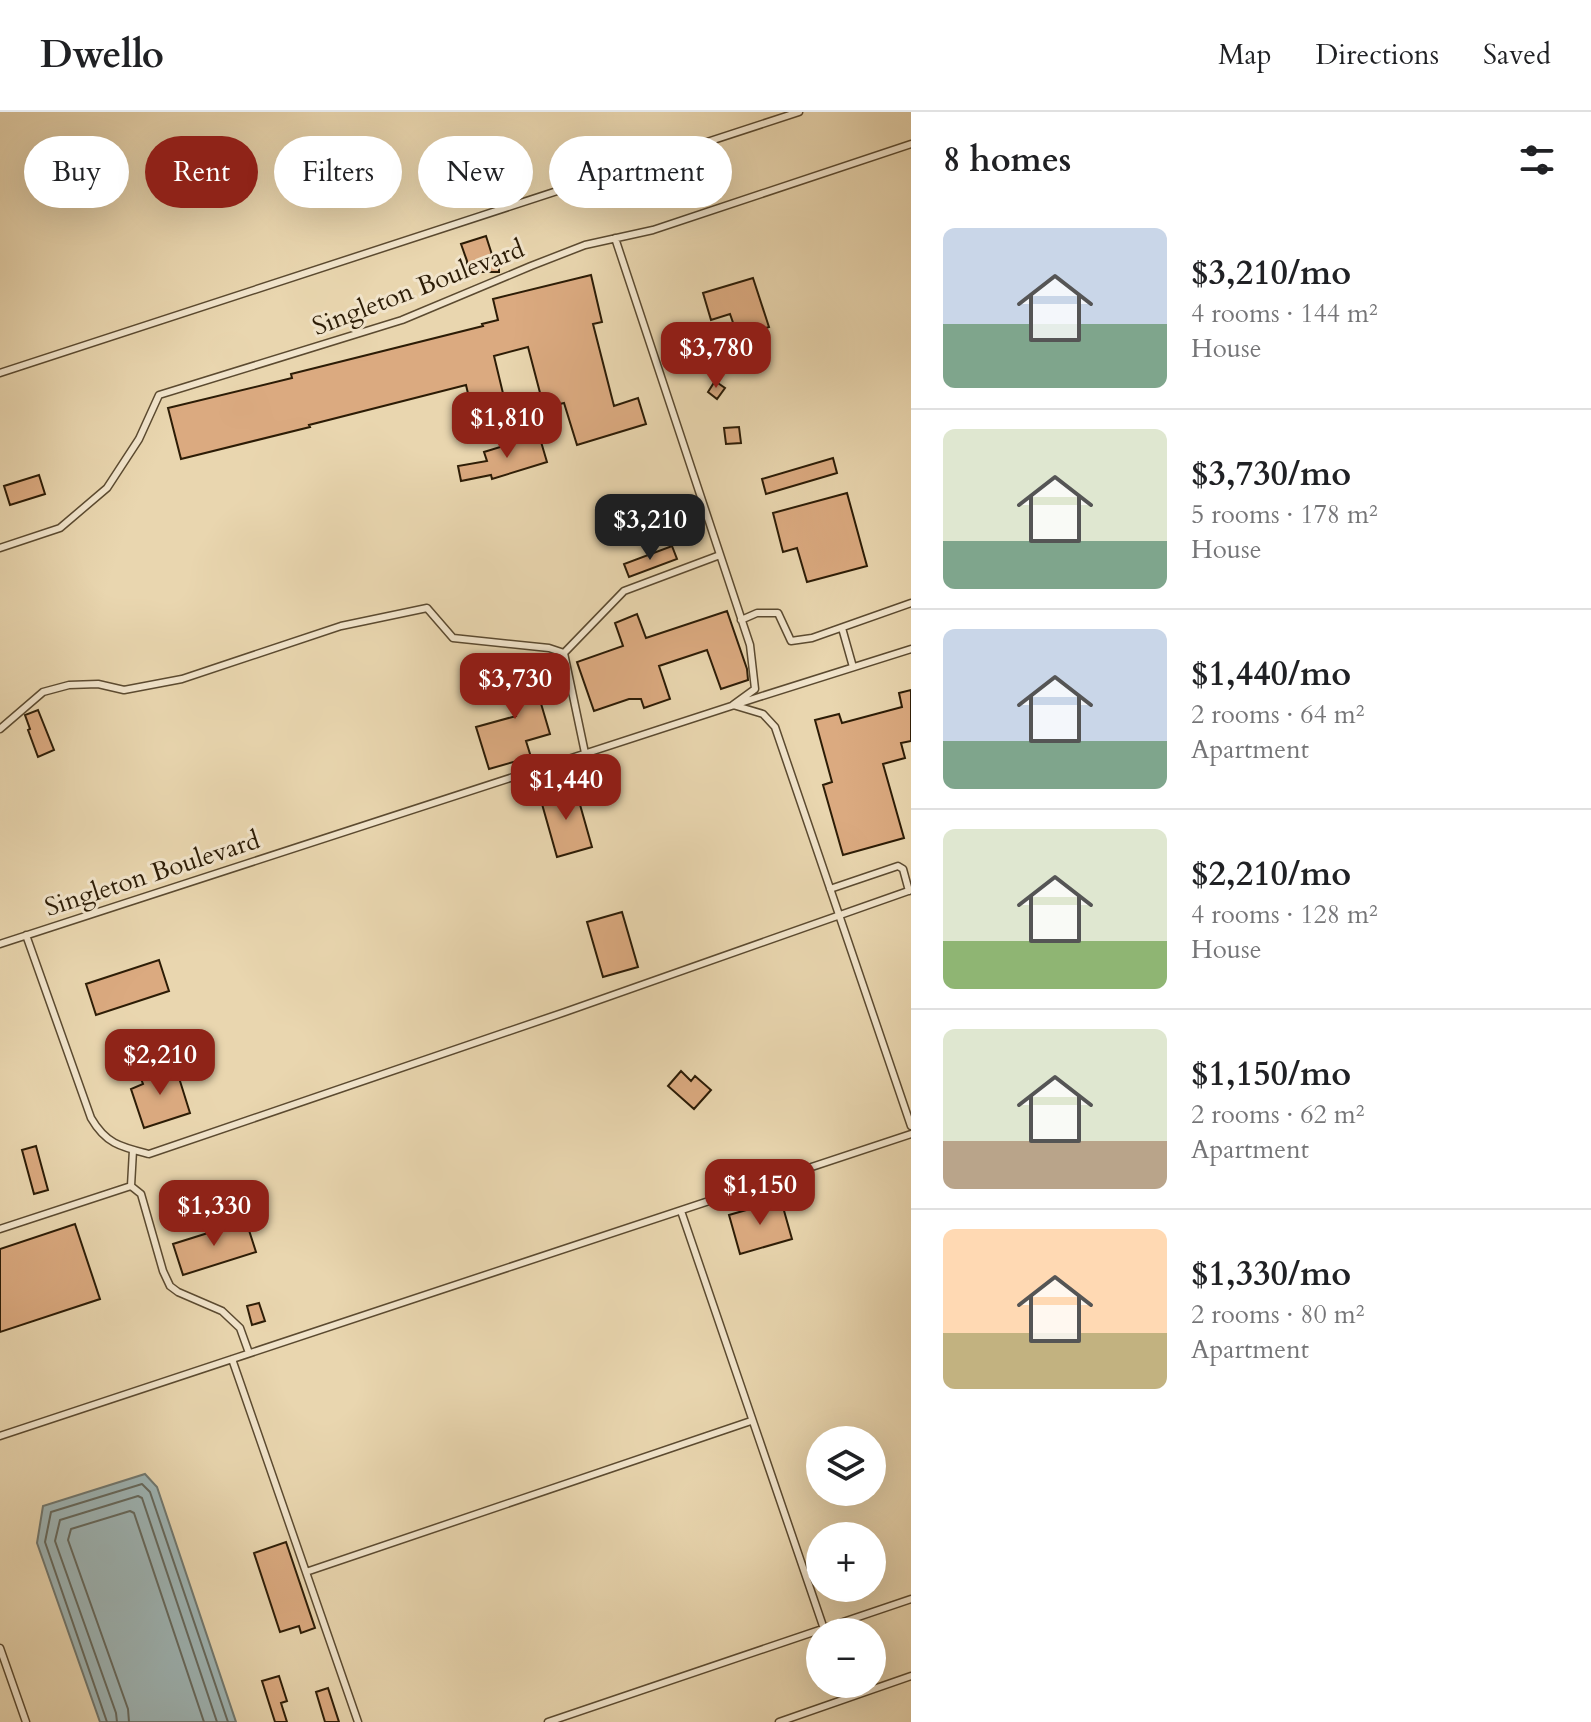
<!DOCTYPE html>
<html lang="en">
<head>
<meta charset="utf-8">
<style>
  :root { --surface:#fff; --page:#f2f2f2; --text:#202124; --muted:#757577; --line:#e0e0e0; --accent:#8f2418 }
  body { margin:0; font-family:Cardo,serif; background:var(--page); color:var(--text); height:100vh; display:flex; flex-direction:column; font-size:30px; white-space:nowrap }
  * { box-sizing:border-box; margin:0 }
  p { font-size:26px; color:var(--muted) }
  .icon { flex:none; width:44px; height:44px; fill:none; stroke:currentColor; stroke-width:2; stroke-linecap:round; stroke-linejoin:round }
  .map { position:relative; flex:1; overflow:hidden }
  .side { display:flex; flex-direction:column; background:var(--surface); width:680px }
  .side>* { flex:none }
  .banner { position:absolute; left:24px; top:24px; width:760px; height:72px; display:flex; gap:16px }
  .fabs { position:absolute; left:806px; top:1314px; display:grid; gap:16px }
  .fabs a { display:grid; place-items:center; width:80px; height:80px; border-radius:50%; background:var(--surface); box-shadow:0 8px 32px #0002; font-size:40px }
  .price { position:absolute; translate:-50% -68px; padding:0 18px; border-radius:16px; background:var(--accent); color:#fff; font-size:26px; line-height:52px; filter:drop-shadow(0 2px 4px #0008) }
  .price::after { content:''; position:absolute; left:50%; top:48px; width:24px; height:18px; margin-left:-12px; background:inherit; clip-path:polygon(0 0,100% 0,50% 100%) }
  .price.selected { background:#222; color:#fff }
  ul { padding:0; list-style:none }
  li { display:flex; align-items:center; gap:24px; height:200px; padding:0 32px }
  li+li { border-top:2px solid var(--line) }
  li span { display:grid; place-items:center; flex:none; width:224px; height:160px; border-radius:12px; color:#555 }
  li>.icon { margin-inline-start:auto }
  span .icon { width:96px; height:96px; fill:#fffc; stroke-width:1 }
  li b { font-size:34px }
  h2 { display:flex; justify-content:space-between; align-items:center; height:96px; padding:0 32px; font-size:34px }
  .pill { padding:0 28px; border-radius:36px; background:var(--surface); box-shadow:0 8px 32px #0002; font-size:28px; line-height:72px }
  .pill.selected { background:var(--accent); color:#fff }
  header { display:flex; align-items:center; gap:48px; box-sizing:border-box; height:112px; padding:0 40px; background:var(--surface); border-bottom:2px solid var(--line) }
  header strong { font-size:38px }
  nav { display:flex; gap:44px; margin-inline-start:auto; font-size:28px }
  main { display:flex; flex:1; min-height:0 }
  .map>svg:first-child { display:block }
  .water { fill:#9eb6b7; stroke:#707870; stroke-width:2 }
  .lines { fill:none; stroke-linecap:round; stroke-linejoin:round }
  .shore { stroke:#65695e; stroke-width:2 }
  .building { fill:#dbaa80; stroke:#2c1c06; stroke-width:2 }
  .service-casing { stroke:#5b4a30; stroke-width:9 }
  .service { stroke:#f1e4cb; stroke-width:6 }
  .labels { text-anchor:middle; stroke-width:6; stroke-linejoin:round; paint-order:stroke }
  .street-label { font-size:26px; fill:#2c1c06; stroke:#f1e4cb }
</style>
</head>
<body>
<header>
<strong>Dwello</strong>
<nav><a>Map</a><a>Directions</a><a>Saved</a></nav>
</header>
<main>
<div class="map">
<svg width="911" height="1610" viewBox="0 0 911 1610">
  <rect width="100%" height="100%" fill="#e9d6af"/>
  <filter id="stains"><feTurbulence type="fractalNoise" baseFrequency=".0025" numOctaves="4"/><feColorMatrix values="0 0 0 0 .2 0 0 0 0 .09 0 0 0 0 .02 0 0 0 .5 -.17"/></filter>
  <radialGradient id="worn" r=".72"><stop offset=".6" stop-color="#630" stop-opacity="0"/><stop offset="1" stop-color="#630" stop-opacity=".3"/></radialGradient>
  <!-- water -->
  <path class="water" d="M 145,1362 L 157,1375 L 236,1610 L 100,1610 L 37,1431 L 43,1394 Z"/>
  <g class="lines">
    <!-- shore -->
    <path class="shore" d="M 107,1610 L 45,1430 L 51,1400 L 142,1372 L 150,1380 L 228,1610
      M 117,1610 L 116,1601 L 55,1429 L 60,1408 L 138,1384 L 142,1386 L 217,1610
      M 129,1610 L 128,1597 L 68,1428 L 71,1417 L 130,1399 L 134,1401 L 204,1610"/>
  </g>
  <!-- building -->
  <path class="building" d="M 486,124 L 494,149 L 499,149 L 499,160 L 467,160 L 467,149 L 461,132 Z
    M 591,163 L 602,210 L 593,212 L 614,294 L 638,286 L 646,312 L 577,333 L 564,291 L 544,296 L 528,235 L 494,244 L 508,302 L 475,311 L 466,273 L 309,313 L 310,315 L 181,347 L 168,296 L 292,266 L 291,262 L 483,214 L 482,212 L 498,208 L 493,187 Z
    M 753,166 L 769,215 L 738,225 L 730,202 L 711,208 L 703,181 Z
    M 715,269 L 725,276 L 717,287 L 708,280 Z
    M 739,315 L 741,331 L 726,332 L 724,316 Z
    M 539,323 L 547,350 L 492,367 L 491,363 L 461,369 L 458,354 L 487,349 L 484,340 Z
    M 833,346 L 837,361 L 766,382 L 762,367 Z
    M 39,363 L 45,382 L 10,393 L 4,374 Z
    M 847,381 L 867,454 L 807,470 L 797,436 L 783,440 L 773,401 Z
    M 672,434 L 677,447 L 629,465 L 624,452 Z
    M 727,499 L 747,557 L 748,568 L 721,577 L 707,538 L 659,554 L 670,587 L 644,596 L 641,587 L 629,587 L 594,599 L 577,550 L 623,534 L 615,511 L 637,502 L 646,526 Z
    M 529,551 L 550,622 L 526,629 L 531,645 L 489,657 L 476,615 L 516,604 L 503,558 Z
    M 911,578 L 911,629 L 901,631 L 905,646 L 883,652 L 904,726 L 843,743 L 823,673 L 832,670 L 815,608 L 839,602 L 842,611 L 902,595 L 899,581 Z
    M 38,598 L 54,638 L 38,645 L 28,618 L 30,617 L 25,603 Z
    M 575,675 L 592,735 L 557,745 L 540,685 Z
    M 622,800 L 638,855 L 603,865 L 587,810 Z
    M 159,848 L 169,879 L 96,903 L 86,872 Z
    M 175,953 L 190,1001 L 144,1016 L 131,977 L 143,972 L 140,964 Z
    M 681,959 L 691,969 L 695,964 L 711,978 L 694,997 L 668,974 Z
    M 36,1034 L 48,1078 L 34,1082 L 22,1038 Z
    M 781,1088 L 792,1127 L 740,1142 L 729,1103 Z
    M 246,1109 L 256,1140 L 183,1163 L 173,1132 Z
    M 75,1112 L 100,1187 L 0,1220 L 0,1137 Z
    M 259,1191 L 265,1209 L 252,1213 L 247,1194 Z
    M 286,1430 L 315,1516 L 301,1521 L 299,1514 L 280,1520 L 254,1441 Z
    M 279,1564 L 287,1589 L 281,1591 L 287,1610 L 275,1610 L 262,1569 Z
    M 328,1576 L 339,1610 L 325,1610 L 316,1580 Z"/>
  <g class="lines">
    <!-- service casing -->
    <g class="service-casing">
      <path id="service" d="M 615,126 L 750,533 L 755,577 L 733,593 L 763,602 L 775,615 L 911,1014
        M 0,261 L 799,0
        M 0,436 L 60,416 L 107,376 L 139,327 L 159,283 L 402,208 L 531,154 L 585,133 L 653,118 L 911,32
        M 741,508 L 757,501 L 778,501 L 791,529 L 812,526 L 911,491
        M 842,516 L 853,555
        M 564,541 L 624,479 L 720,443
        M 0,617 L 43,580 L 69,573 L 98,572 L 124,578 L 182,567 L 341,514 L 427,496 L 453,526 L 549,536 L 564,541 L 585,641
        M 830,777 L 898,754 L 903,757 L 909,779
        M 26,823 L 91,1006 C 106,1032 121,1035 149,1042 L 565,900 L 911,778
        M 0,832 L 759,585 L 911,537
        M 131,1074 L 133,1038
        M 681,1099 L 824,1517
        M 0,1117 L 131,1074 L 141,1082 L 163,1159 L 170,1174 L 178,1180 L 222,1199 L 240,1216 L 249,1241
        M 232,1247 L 358,1610
        M 0,1324 L 911,1022
        M 306,1460 L 751,1309
        M 0,1536 L 26,1610
        M 548,1610 L 911,1487
        M 779,1610 L 911,1564"/>
    </g>
    <!-- service -->
    <use href="#service" class="service"/>
  </g>
  <g class="labels">
    <!-- street labels -->
    <g class="street-label">
      <text transform="translate(418 175) rotate(-21)" y="9">Singleton Boulevard</text>
      <text transform="translate(152 761) rotate(-18)" y="9">Singleton Boulevard</text>
    </g>
  </g>
  <rect width="100%" height="100%" filter="url(#stains)"/>
  <rect width="100%" height="100%" fill="url(#worn)"/>
</svg>
<div class="fabs">
<a><svg class="icon" aria-label="layers" viewBox="0 0 24 24"><path d="M12 4l9 5-9 5-9-5zM3 14l9 5 9-5"/></svg></a>
<a>+</a>
<a>−</a>
</div>
<b class="price" style="left:716px;top:278px">$3,780</b>
<b class="price" style="left:507px;top:348px">$1,810</b>
<b class="price selected" style="left:650px;top:450px">$3,210</b>
<b class="price" style="left:515px;top:609px">$3,730</b>
<b class="price" style="left:566px;top:710px">$1,440</b>
<b class="price" style="left:160px;top:985px">$2,210</b>
<b class="price" style="left:760px;top:1115px">$1,150</b>
<b class="price" style="left:214px;top:1136px">$1,330</b>
<div class="banner">
<a class="pill">Buy</a>
<a class="pill selected">Rent</a>
<a class="pill">Filters</a>
<a class="pill">New</a>
<a class="pill">Apartment</a>
</div>
</div>
<section class="side">
<h2>8 homes<svg class="icon" aria-label="filters" viewBox="0 0 24 24"><path d="M4 7h16M4 17h16"/><circle cx="9" cy="7" r="2"/><circle cx="15" cy="17" r="2"/></svg></h2>
<ul>
<li><span style="background:linear-gradient(#c9d6e8 60%,#7fa58c 0)"><svg class="icon" aria-label="home" viewBox="0 0 24 24"><path d="M3 11l9-7 9 7M6 9v11h12V9"/></svg></span><div><b>$3,210/mo</b><p>4 rooms · 144 m²</p><p>House</p></div></li>
<li><span style="background:linear-gradient(#dfe7d0 70%,#7fa58c 0)"><svg class="icon" aria-label="home" viewBox="0 0 24 24"><path d="M3 11l9-7 9 7M6 9v11h12V9"/></svg></span><div><b>$3,730/mo</b><p>5 rooms · 178 m²</p><p>House</p></div></li>
<li><span style="background:linear-gradient(#c9d6e8 70%,#7fa58c 0)"><svg class="icon" aria-label="home" viewBox="0 0 24 24"><path d="M3 11l9-7 9 7M6 9v11h12V9"/></svg></span><div><b>$1,440/mo</b><p>2 rooms · 64 m²</p><p>Apartment</p></div></li>
<li><span style="background:linear-gradient(#dfe7d0 70%,#8fb573 0)"><svg class="icon" aria-label="home" viewBox="0 0 24 24"><path d="M3 11l9-7 9 7M6 9v11h12V9"/></svg></span><div><b>$2,210/mo</b><p>4 rooms · 128 m²</p><p>House</p></div></li>
<li><span style="background:linear-gradient(#dfe7d0 70%,#b9a48a 0)"><svg class="icon" aria-label="home" viewBox="0 0 24 24"><path d="M3 11l9-7 9 7M6 9v11h12V9"/></svg></span><div><b>$1,150/mo</b><p>2 rooms · 62 m²</p><p>Apartment</p></div></li>
<li><span style="background:linear-gradient(#ffd9b3 65%,#c2b280 0)"><svg class="icon" aria-label="home" viewBox="0 0 24 24"><path d="M3 11l9-7 9 7M6 9v11h12V9"/></svg></span><div><b>$1,330/mo</b><p>2 rooms · 80 m²</p><p>Apartment</p></div></li>
</ul>
</section>
</main>
</body>
</html>
